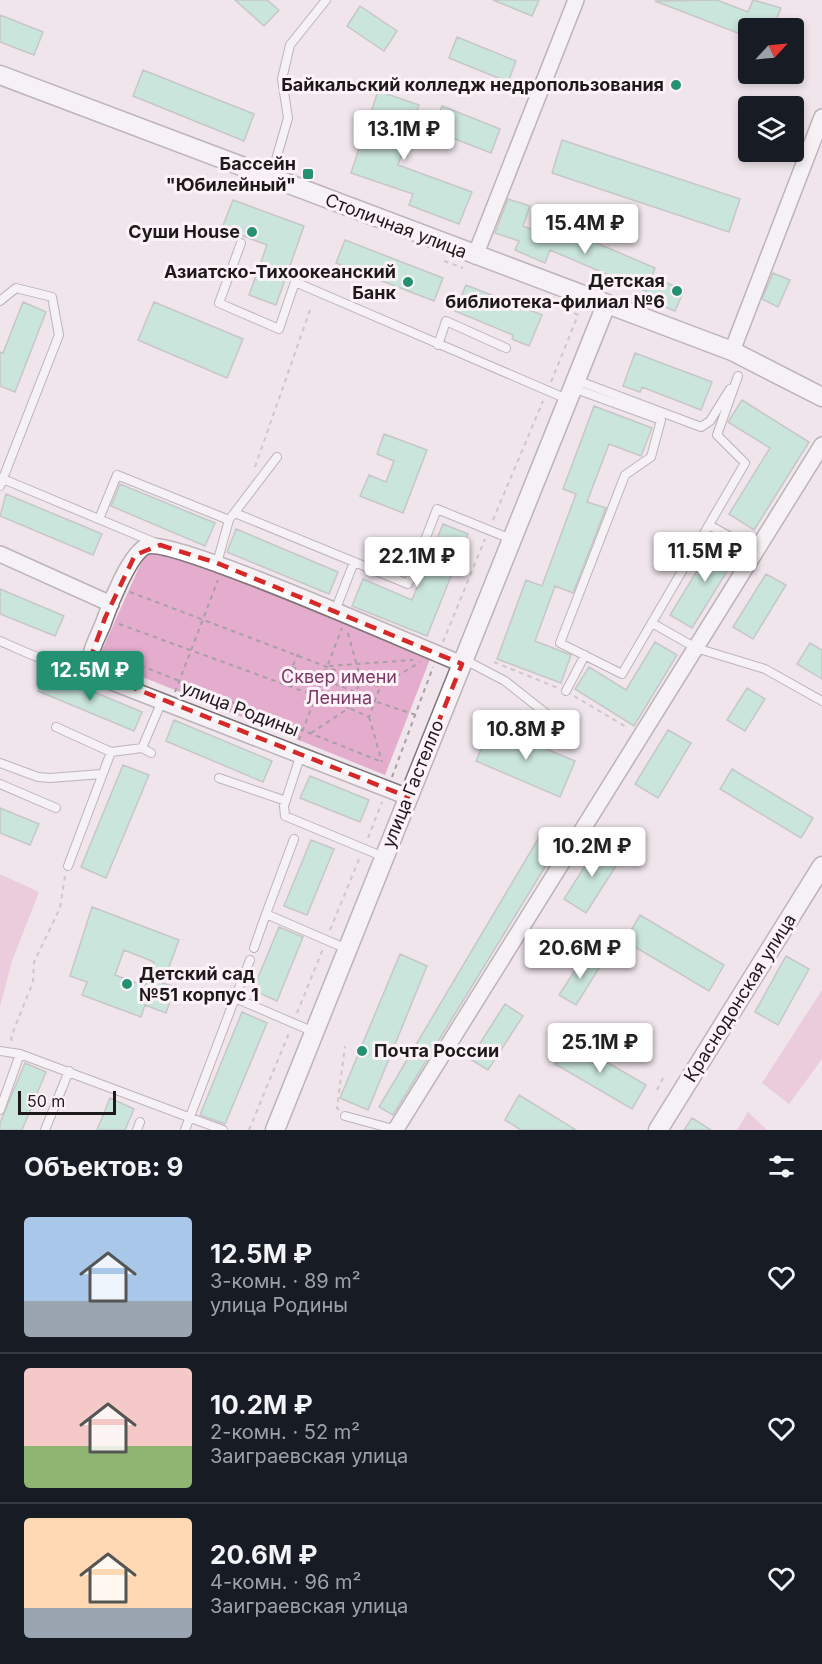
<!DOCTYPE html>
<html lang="ru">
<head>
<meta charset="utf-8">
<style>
  :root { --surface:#171b24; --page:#242831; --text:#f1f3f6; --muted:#9ea1a6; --line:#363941; --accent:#249272 }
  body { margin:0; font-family:Inter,sans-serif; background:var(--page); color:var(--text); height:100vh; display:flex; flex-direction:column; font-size:22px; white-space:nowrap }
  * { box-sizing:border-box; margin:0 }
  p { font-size:20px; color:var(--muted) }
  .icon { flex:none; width:33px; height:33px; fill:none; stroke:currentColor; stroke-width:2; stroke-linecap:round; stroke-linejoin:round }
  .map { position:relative; height:1130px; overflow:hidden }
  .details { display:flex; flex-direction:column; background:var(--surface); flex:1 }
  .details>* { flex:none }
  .needle { width:39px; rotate:64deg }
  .buttons { position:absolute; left:738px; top:18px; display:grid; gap:12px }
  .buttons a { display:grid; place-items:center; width:66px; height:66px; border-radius:6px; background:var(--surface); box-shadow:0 3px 9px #0003; font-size:30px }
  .scale { position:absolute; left:18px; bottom:15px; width:98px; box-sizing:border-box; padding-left:6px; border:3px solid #1e1a1c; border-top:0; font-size:16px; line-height:21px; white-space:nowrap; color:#1e1a1c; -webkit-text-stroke:4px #fdf2f8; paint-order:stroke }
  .price { position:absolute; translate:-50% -51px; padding:0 14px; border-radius:6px; background:#fff; color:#222; font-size:20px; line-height:39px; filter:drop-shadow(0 2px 3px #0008) }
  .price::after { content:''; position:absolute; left:50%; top:36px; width:18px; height:14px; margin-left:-9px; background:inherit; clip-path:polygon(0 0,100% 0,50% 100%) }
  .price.on { background:var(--accent); color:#fff }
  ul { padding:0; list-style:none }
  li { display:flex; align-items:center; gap:18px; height:150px; padding:0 24px }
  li+li { border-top:2px solid var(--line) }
  li span { display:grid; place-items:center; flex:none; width:168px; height:120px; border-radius:6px; color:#555 }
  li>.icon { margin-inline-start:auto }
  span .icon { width:72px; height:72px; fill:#fffc; stroke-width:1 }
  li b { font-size:26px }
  h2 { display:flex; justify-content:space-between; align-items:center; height:72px; padding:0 24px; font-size:26px }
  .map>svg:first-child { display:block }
  .green { fill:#e4adcd }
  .building { fill:#9ee5ca; stroke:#97a19d; stroke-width:1.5; fill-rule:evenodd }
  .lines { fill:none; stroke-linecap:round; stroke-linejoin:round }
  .service-casing { stroke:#80777c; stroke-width:10 }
  .minor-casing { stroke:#80777c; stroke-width:18 }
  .tertiary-casing { stroke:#80777c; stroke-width:21 }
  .path { stroke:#a79fa4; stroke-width:2; stroke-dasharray:4.5 4.5; stroke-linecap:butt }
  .service { stroke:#fff; stroke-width:8 }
  .minor { stroke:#fff; stroke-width:15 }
  .tertiary { stroke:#fff; stroke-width:18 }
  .marked { fill:none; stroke:#d62828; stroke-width:4.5; stroke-dasharray:12 8; stroke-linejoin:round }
  .poi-dot { fill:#249272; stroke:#fdf2f8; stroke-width:2 }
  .labels { text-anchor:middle; stroke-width:6; stroke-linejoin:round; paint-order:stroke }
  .poi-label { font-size:18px; font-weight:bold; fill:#1e1a1c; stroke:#fdf2f8; text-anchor:end }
  .street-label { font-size:18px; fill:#1e1a1c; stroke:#fdf2f8 }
  .park-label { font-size:18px; fill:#7c3864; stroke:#fdf2f8 }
</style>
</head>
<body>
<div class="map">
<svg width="822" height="1130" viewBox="0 0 822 1130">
  <rect width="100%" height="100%" fill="#efe5eb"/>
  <!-- green -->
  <path class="green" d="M 149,545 L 432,654 L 385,775 L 98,659 Z
    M 0,874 L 39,892 L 12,961 L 0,1007 Z
    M 822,990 L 822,1059 L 789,1104 L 762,1083 Z
    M 748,1112 L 767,1130 L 737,1130 Z"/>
  <!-- building -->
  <path class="building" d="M 235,0 L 267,0 L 279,10 L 264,26 Z
    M 493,0 L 539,0 L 532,16 Z
    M 717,0 L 748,12 L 753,0 L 781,8 L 773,28 L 748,28 L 748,37 L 655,1 Z
    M 360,6 L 397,31 L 384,51 L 347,26 Z
    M 0,15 L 43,32 L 34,55 L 0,42 Z
    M 457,37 L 516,61 L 508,82 L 449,58 Z
    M 143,70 L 254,114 L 244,141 L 133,96 Z
    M 378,91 L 419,105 L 398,165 L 472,192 L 459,224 L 409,205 L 413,194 L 351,173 Z
    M 442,106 L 500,129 L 491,153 L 432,130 Z
    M 562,140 L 740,199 L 729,232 L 552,173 Z
    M 508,199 L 530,206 L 523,226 L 555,239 L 559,227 L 655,268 L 652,277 L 684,290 L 675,311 L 643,298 L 646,291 L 550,250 L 545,263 L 515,250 L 519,241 L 495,233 Z
    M 233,200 L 304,226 L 276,305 L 249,295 L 267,245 L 222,228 Z
    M 345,240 L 443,278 L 434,301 L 336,263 Z
    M 773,273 L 790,280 L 778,307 L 762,299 Z
    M 466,285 L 542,315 L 529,346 L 512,339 L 513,335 L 455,311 Z
    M 23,302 L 46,312 L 15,392 L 0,386 L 0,352 L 3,353 Z
    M 154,302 L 243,339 L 227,378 L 138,340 Z
    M 635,353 L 712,382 L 701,410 L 642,387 L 640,392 L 623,386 Z
    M 742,400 L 809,442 L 754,530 L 729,514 L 770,448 L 728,422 Z
    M 594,406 L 652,428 L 641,456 L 609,444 L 587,502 L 606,508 L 573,593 L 555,586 L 535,641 L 571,655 L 561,683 L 497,659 L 526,580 L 542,586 L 576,494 L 563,489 Z
    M 384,434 L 427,450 L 403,513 L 360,496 L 369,475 L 386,482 L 394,461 L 377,454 Z
    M 120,484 L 215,523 L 205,546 L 111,506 Z
    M 6,494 L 102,534 L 93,555 L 0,516 Z
    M 443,524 L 468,534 L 427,636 L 352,606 L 363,579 L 412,600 Z
    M 236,529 L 338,572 L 329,594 L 227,552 Z
    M 717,538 L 739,552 L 692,628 L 670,615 Z
    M 766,574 L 786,585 L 753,639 L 733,627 Z
    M 0,589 L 64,616 L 55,636 L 0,614 Z
    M 655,642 L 677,655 L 634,726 L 575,689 L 589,667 L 626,690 Z
    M 810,643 L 822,650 L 822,679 L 797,664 Z
    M 46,672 L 142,712 L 134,731 L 38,691 Z
    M 747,688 L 765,699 L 745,731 L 727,720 Z
    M 174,720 L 272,761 L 263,782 L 166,741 Z
    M 491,726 L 575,761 L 560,797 L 476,761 Z
    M 668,730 L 691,743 L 658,798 L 635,784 Z
    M 123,765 L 149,775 L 106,878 L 81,867 Z
    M 732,769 L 813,818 L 801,838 L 720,789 Z
    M 310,776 L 369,800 L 360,822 L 300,798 Z
    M 0,808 L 39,824 L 30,845 L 0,833 Z
    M 541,834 L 559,844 L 393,1115 L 379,1107 Z
    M 311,840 L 334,849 L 307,915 L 284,906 Z
    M 599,844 L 621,858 L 586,913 L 564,899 Z
    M 92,907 L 179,940 L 163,983 L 175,987 L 166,1013 L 145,1005 L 141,1017 L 82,995 L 87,982 L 70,976 ZM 124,950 L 154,962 L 145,986 L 115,975 Z
    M 640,915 L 724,965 L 709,991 L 625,941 Z
    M 279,927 L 303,937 L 277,1001 L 253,990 Z
    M 400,954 L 427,966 L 368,1110 L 340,1098 Z
    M 585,955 L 601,965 L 576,1005 L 559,995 Z
    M 786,956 L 809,969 L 778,1025 L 755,1012 Z
    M 505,1004 L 523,1016 L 488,1070 L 470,1059 Z
    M 242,1012 L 267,1023 L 225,1124 L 200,1115 Z
    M 569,1040 L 646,1085 L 632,1109 L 555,1064 Z
    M 25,1063 L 46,1072 L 22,1130 L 0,1130 L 0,1123 Z
    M 519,1095 L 576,1130 L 521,1130 L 505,1120 Z
    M 110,1098 L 134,1109 L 125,1130 L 97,1130 Z
    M 692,1118 L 711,1130 L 684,1130 Z"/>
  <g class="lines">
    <!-- service casing -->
    <g class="service-casing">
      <path id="service" d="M 271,177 L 288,118 L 282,79 L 290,45 L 326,0
        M 241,243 L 219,303 L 279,329 L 295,282 L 567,399
        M 0,301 L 16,288 L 52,297 L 59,335 L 0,486
        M 438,345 L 446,321 L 506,348
        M 576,380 L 701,427 L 710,421 L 730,389
        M 573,388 L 661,420 L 651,457 L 625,475 L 560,643 L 622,674 L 745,463 L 717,435 L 738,376
        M 3,479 L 156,543
        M 235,513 L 408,584 L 437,509 L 511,539
        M 232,516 L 277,457
        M 99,519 L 117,475 L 229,520 L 217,563
        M 709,525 L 756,551
        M 335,611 L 354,562
        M 652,623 L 696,648 L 765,669 L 822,701
        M 0,641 C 35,656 50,667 89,662
        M 465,660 L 505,681 L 572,734
        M 566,691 L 585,655
        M 56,727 L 111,752 L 142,748 L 151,753
        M 142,748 L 162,701
        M 301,754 L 284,806 L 285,816 L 384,857
        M 0,763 L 38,777 L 50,778 L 101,774
        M 219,778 L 286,801
        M 0,784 L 56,808
        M 68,866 L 111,752
        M 266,914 L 294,839
        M 254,948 L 266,914 L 347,949
        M 235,998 L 250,960
        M 0,1051 L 20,1054 L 223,1130
        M 0,1110 L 20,1054
        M 345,1116 L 397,1130
        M 45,1130 L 69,1071
        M 137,1130 L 140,1122
        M 185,1130 L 235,998 L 314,1032"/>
    </g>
    <!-- minor casing -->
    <g class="minor-casing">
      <path id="minor" d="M 475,256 L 576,0
        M 732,351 L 822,117
        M 0,554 L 111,604
        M 408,797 L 99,677 C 81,662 96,642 103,624 C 109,606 130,552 147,546 C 175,538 419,647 462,664
        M 396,1129 L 822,445"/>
    </g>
    <!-- tertiary casing -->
    <g class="tertiary-casing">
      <path id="tertiary" d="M 0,75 L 732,351 L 822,397
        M 275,1130 L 606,305
        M 658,1130 L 822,866"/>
    </g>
    <!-- path -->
    <path class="path" d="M 444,261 L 463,268
      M 551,382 L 578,315 L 570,311
      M 255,467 L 310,310
      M 493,520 L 543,401
      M 130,592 L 380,687 L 369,717 L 349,708 L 361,680 L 347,630
      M 119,624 L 349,708
      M 443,642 L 485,539
      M 107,652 L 382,762
      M 494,662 L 558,688
      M 329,666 L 413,660
      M 292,667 L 355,692
      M 286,682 L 298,654
      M 381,686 L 420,662
      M 175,692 L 218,580
      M 574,696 L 628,728
      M 377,702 L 416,715
      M 369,717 L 382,762
      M 311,733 L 349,708
      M 299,740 L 342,628
      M 392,777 L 433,667
      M 368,838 L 382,802
      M 330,930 L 360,857
      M 297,1013 L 323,949
      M 12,1041 L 11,1037 L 33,982 L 34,962 L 60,908 L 65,875
      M 657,1090 L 665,1074
      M 339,1110 L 337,1108 L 345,1046
      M 249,1130 L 289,1033"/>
    <!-- service -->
    <use href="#service" class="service"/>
    <!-- minor -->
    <use href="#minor" class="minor"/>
    <!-- tertiary -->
    <use href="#tertiary" class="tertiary"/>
  </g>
  <!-- marked area -->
  <path d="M0 0H822V1130H0ZM 160,545 L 217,563 L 462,664 L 408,797 L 91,671 L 89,662 L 105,618 L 135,555 Z" fill="#efe5eb" fill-opacity=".55" fill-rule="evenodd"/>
  <path class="marked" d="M 160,545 L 217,563 L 462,664 L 408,797 L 91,671 L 89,662 L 105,618 L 135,555 Z"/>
  <!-- markers -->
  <g class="poi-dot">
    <circle cx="676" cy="85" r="6"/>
    <rect x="302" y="168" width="12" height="12" rx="3"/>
    <circle cx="252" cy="232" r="6"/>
    <circle cx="408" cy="282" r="6"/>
    <circle cx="677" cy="291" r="6"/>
    <circle cx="127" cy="984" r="6"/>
    <circle cx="362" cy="1051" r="6"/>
  </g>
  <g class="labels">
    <!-- poi labels -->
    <g class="poi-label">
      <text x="664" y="91">Байкальский колледж недропользования</text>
      <text x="296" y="170">Бассейн<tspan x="296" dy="21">"Юбилейный"</tspan></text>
      <text x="240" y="238">Суши House</text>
      <text x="396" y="278">Азиатско-Тихоокеанский<tspan x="396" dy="21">Банк</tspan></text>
      <text x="665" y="287">Детская<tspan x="665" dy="21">библиотека-филиал №6</tspan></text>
      <text x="139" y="980" text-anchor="start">Детский сад<tspan x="139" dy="21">№51 корпус 1</tspan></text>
      <text x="374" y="1057" text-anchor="start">Почта России</text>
    </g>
    <!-- street labels -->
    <g class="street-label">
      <text transform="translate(396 226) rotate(21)" y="6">Столичная улица</text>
      <text transform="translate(240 709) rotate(21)" y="6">улица Родины</text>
      <text transform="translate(413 784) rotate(-68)" y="6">улица Гастелло</text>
      <text transform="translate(740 998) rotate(-58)" y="6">Краснодонская улица</text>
    </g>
    <!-- park labels -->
    <g class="park-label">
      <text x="339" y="683">Сквер имени<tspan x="339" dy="21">Ленина</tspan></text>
    </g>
  </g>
</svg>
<div class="buttons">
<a><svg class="needle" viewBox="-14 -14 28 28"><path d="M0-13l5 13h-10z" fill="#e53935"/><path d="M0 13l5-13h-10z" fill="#9ea1a6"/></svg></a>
<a><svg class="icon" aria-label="layers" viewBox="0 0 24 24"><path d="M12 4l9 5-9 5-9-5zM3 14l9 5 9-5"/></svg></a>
</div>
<div class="scale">50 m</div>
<b class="price" style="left:404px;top:161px">13.1M ₽</b>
<b class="price" style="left:585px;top:255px">15.4M ₽</b>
<b class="price" style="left:705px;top:583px">11.5M ₽</b>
<b class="price" style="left:417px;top:588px">22.1M ₽</b>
<b class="price on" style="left:90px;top:702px">12.5M ₽</b>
<b class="price" style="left:526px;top:761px">10.8M ₽</b>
<b class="price" style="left:592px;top:878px">10.2M ₽</b>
<b class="price" style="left:580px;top:980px">20.6M ₽</b>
<b class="price" style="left:600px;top:1074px">25.1M ₽</b>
</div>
<section class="details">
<h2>Объектов: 9<svg class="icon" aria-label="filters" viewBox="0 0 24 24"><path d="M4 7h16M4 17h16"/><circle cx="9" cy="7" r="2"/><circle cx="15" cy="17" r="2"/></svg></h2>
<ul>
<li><span style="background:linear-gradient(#a9c7e8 70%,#9aa5b1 0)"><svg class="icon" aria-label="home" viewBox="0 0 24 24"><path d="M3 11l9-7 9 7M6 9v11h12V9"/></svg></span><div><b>12.5M ₽</b><p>3-комн. · 89 m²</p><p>улица Родины</p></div><svg class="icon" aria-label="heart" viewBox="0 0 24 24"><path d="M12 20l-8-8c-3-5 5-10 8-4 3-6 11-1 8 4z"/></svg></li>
<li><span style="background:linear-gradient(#f6c9c9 65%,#8fb573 0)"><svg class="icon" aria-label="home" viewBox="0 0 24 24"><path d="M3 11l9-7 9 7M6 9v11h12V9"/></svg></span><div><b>10.2M ₽</b><p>2-комн. · 52 m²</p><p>Заиграевская улица</p></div><svg class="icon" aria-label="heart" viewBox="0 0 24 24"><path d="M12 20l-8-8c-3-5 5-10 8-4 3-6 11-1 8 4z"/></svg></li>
<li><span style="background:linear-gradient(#ffd9b3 75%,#9aa5b1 0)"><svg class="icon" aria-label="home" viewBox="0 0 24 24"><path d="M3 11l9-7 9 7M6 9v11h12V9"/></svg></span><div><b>20.6M ₽</b><p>4-комн. · 96 m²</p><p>Заиграевская улица</p></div><svg class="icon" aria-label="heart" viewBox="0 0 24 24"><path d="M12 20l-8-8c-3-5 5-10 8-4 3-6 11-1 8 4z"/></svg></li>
</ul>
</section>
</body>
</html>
